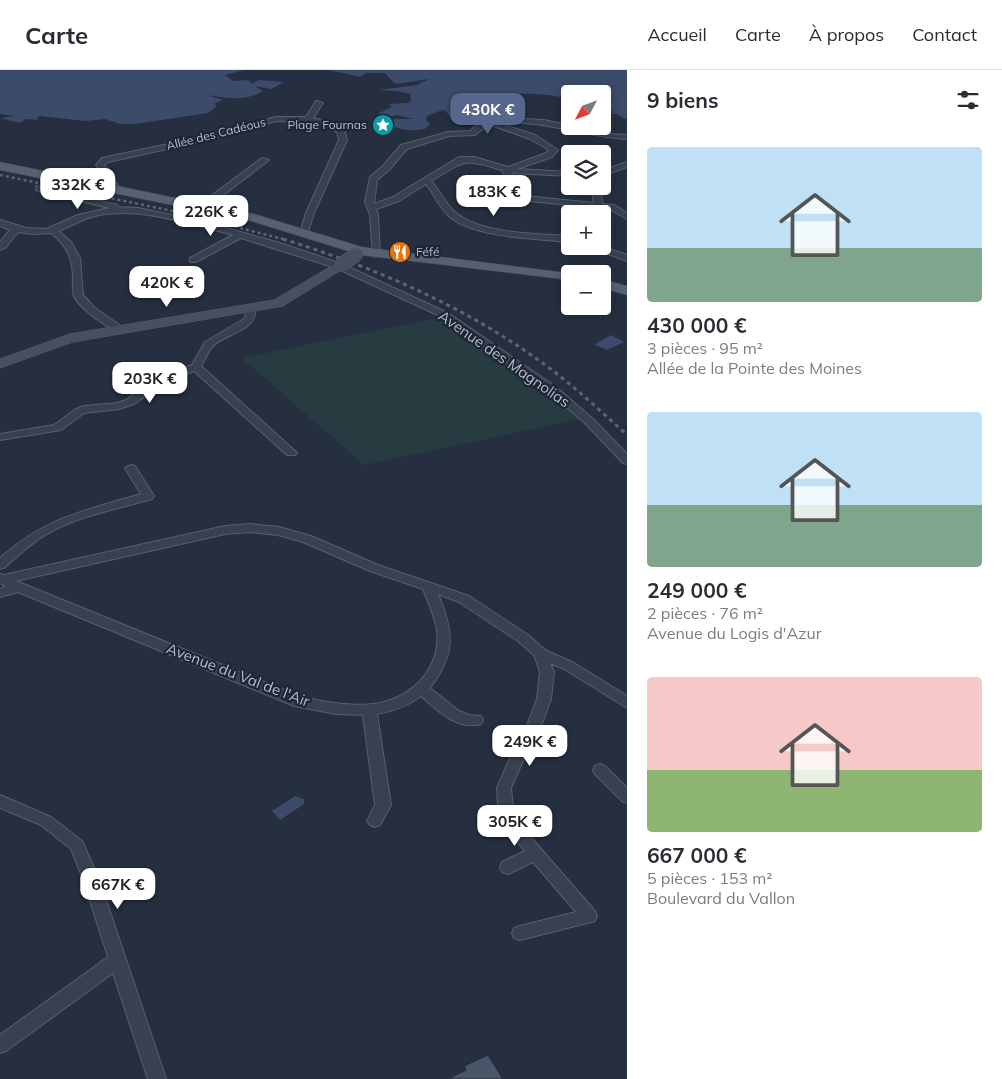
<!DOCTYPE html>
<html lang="fr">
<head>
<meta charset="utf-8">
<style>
  :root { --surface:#fff; --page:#f2f2f3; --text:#2b2b33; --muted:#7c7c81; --line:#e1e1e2; --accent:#57668c }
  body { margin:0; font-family:Mulish,sans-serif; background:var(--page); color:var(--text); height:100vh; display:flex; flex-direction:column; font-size:19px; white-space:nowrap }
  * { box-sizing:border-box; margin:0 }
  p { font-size:16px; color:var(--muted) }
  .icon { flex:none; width:28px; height:28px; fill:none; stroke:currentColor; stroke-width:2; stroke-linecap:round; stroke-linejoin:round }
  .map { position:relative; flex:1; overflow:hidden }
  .details { display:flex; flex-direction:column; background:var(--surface); width:375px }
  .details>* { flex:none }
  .needle { width:32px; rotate:229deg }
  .fabs { position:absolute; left:561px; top:15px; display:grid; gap:10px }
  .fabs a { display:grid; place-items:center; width:50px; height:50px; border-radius:5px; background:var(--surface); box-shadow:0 2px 12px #0003; font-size:25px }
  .price { position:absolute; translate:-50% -42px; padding:0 11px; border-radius:10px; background:#fff; color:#222; font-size:16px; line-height:32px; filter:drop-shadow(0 1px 2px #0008) }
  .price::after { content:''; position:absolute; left:50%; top:30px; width:15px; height:11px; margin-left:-8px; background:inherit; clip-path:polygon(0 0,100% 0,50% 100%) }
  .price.active { background:var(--accent); color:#fff }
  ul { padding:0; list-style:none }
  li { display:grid; align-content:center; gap:10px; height:265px; padding:0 20px }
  li span { display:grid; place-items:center; height:155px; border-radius:5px; color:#555 }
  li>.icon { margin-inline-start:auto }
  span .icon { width:90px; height:90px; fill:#fffc; stroke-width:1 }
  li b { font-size:21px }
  h2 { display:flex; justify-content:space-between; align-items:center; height:60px; padding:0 20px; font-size:21px }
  header { display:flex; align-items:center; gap:30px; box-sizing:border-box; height:70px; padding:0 25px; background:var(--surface); border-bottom:1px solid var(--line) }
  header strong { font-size:24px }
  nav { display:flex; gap:28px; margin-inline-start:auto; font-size:18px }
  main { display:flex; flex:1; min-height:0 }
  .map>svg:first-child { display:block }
  .green { fill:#273c41 }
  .water { fill:#3b4b69 }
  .building { fill:#4b5569; stroke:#202837 }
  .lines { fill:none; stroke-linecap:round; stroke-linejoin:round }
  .street-casing { stroke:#575f6e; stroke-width:2 }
  .secondary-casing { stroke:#575f6e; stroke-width:1 }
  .primary-casing { stroke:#434a59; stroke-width:1 }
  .street { fill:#394150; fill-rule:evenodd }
  .secondary { fill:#475063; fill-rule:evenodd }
  .primary { fill:#586070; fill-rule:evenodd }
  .rail-far1 { stroke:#5c6577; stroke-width:2.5; stroke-dasharray:3 3; stroke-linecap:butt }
  .rail { stroke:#5c6577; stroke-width:3; stroke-dasharray:4 4; stroke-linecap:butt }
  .secondary-bridge-casing { stroke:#575f6e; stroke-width:15; stroke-linecap:butt }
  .secondary-bridge { stroke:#475063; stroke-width:14 }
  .labels { text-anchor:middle; stroke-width:4.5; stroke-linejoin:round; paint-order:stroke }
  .far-poi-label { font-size:12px; fill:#b6bccb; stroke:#1e2635; text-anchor:end }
  .far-street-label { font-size:12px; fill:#b6bccb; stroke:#1e2635 }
  .street-label { font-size:15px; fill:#b6bccb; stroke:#1e2635 }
</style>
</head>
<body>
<header>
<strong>Carte</strong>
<nav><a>Accueil</a><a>Carte</a><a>À propos</a><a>Contact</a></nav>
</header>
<main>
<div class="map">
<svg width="627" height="1009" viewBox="0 0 627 1009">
  <rect width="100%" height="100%" fill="#252f40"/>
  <!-- green -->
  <path class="green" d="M 442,247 L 454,253 L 527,305 L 525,306 L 562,333 L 580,349 L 364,395 L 242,288 Z"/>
  <!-- water -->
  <path class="water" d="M 0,0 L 244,0 L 225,5 L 233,11 L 248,10 L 252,14 L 259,10 L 284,12 L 271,19 L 255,16 L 263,21 C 245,32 228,28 207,25 L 223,30 L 215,33 L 216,37 L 208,43 L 135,54 L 121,54 L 105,49 L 86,51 L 39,46 L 37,50 L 26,49 L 20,53 L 0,48 L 15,46 L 0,44 Z
    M 329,0 L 627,0 L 627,48 L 625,49 L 616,44 L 609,44 L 614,42 L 603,38 L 602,24 L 570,24 L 570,30 C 560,24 510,21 498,27 L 500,29 L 496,30 L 509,35 L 495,34 L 493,37 L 476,42 L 469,36 L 465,36 L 462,38 L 462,42 L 471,55 L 450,47 L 446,41 L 442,40 L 427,46 L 426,50 L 430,54 L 424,59 C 409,62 395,60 383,49 L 413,49 L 398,45 L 382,48 L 379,43 L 392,37 L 389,34 L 408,33 L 411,31 L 410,24 L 397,21 L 378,20 L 417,15 L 429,9 L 397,14 L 393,12 L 385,3 L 366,3 L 360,7 Z
    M 611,265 L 624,272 L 607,280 L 595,275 L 595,274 Z
    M 295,726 L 304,729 L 304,734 L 280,750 L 272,741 Z"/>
  <!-- building -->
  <path class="building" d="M 488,985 L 503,1009 L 448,1009 L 466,1000 L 464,996 Z"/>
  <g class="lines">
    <!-- street casing -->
    <g class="street-casing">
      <path id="street" d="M 316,31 L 323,33 L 313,48 L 330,52 L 344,59 L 347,70 L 314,143 L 307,165 L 300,163 L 306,143 L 339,70 L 337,62 L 324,55 L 310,52 L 276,51 L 198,72 L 108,92 L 104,95 L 118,116 L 112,121 L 108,119 L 110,116 L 96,95 L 102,88 L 197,68 L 276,47 L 306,47 Z
        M 501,48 L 544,50 L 608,64 L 627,65 L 627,69 C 584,67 543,49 499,53 L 535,65 L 558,80 L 552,87 L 517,99 L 570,102 L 570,106 L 511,103 L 519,121 L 525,126 L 594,133 L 591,116 L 599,116 L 603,134 L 614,135 L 627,143 L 627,149 L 609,139 L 520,130 L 511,122 L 502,100 C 462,88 467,90 431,111 C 440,121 445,133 455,142 C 479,164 538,164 570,166 L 570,172 C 538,169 473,168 449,146 C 439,137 434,124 426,114 L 399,131 L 376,139 L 378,145 L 380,184 L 376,187 L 373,186 L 370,145 L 365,132 L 370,107 L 383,96 L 401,75 L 448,62 L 470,61 L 479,53 ZM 491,55 L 530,69 L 549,80 L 546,83 L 508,97 L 474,87 L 459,87 L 393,127 L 374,134 L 377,110 L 389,100 L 407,79 L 449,66 L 475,65 L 485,57 Z
        M 262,88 L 269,90 L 205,139 L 199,139 L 199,135 Z
        M 627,92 L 627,97 L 602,106 L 602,101 Z
        M 36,116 L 117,135 L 118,137 L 138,138 L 205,152 L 280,173 L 342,194 L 448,243 L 556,317 L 593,349 L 627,384 L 627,394 L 623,393 L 585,353 L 548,321 L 442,247 L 336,198 L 241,168 L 196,192 L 190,192 L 190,188 L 233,165 C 191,154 138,136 95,146 C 82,149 72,156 59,161 L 71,172 L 80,188 L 83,225 L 95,238 L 125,259 L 123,261 C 112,263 78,237 74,226 C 72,222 73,215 73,210 C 73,190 68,176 51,163 L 33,164 L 18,162 L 6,177 L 0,180 L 0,172 L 10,160 L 0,156 L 0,150 L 26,158 L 46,159 L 78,145 L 109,138 L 36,120 Z
        M 587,176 L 601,176 L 627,185 L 627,191 Z
        M 250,236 L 255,239 C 258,260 225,264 213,276 C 208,281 205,290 201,296 L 295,381 L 297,383 L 295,385 L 287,385 L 194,301 L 167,311 L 134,334 L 119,339 L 84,343 L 61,360 L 0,370 L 0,364 L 54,355 L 76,339 L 84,336 L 118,333 L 126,330 L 159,307 L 192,295 L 205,272 L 244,249 L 246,245 L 245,239 Z
        M 131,395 L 135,396 L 154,426 L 152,429 C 117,439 78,446 47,464 C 31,473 18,486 4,498 L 0,499 L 0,488 C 45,448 86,440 141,424 L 125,398 Z
        M 250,454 L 279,457 L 311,466 L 378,495 L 469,526 L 528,565 L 545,580 L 574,593 L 627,626 L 627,638 L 564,599 L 550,593 L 554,602 L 551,629 L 540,659 L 527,682 L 511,718 L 514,748 L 595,841 L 597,846 L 595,851 L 520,870 L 514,868 L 512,863 L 514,858 L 520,856 L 576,842 L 533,792 L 508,804 L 502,802 L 500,797 L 502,792 L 525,781 L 499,750 L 497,718 L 513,681 L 526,658 L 537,629 L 540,602 L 534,585 L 518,571 L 459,532 L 438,524 C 454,562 456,584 430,618 L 459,641 L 469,645 L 481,646 L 483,650 L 481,654 C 458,661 437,640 421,626 C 408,636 394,641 377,644 L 391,735 L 380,755 L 375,757 L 370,755 L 367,751 L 375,735 L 363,645 L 336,644 L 294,636 L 18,522 L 0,527 L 0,519 L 6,516 L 0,513 L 0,504 L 4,505 L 225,456 ZM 250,462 L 278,465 L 303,472 L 370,501 L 423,519 C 428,533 436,547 437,562 C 439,577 434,593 425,605 C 394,645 345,636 301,627 L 16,511 L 225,464 Z
        M 600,694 L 605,696 L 627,718 L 627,733 L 622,731 L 595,704 L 593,700 L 595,696 Z
        M 0,725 L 51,747 L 82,771 L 99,809 L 166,1009 L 148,1009 L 113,903 L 6,981 L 0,983 L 0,965 L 108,887 L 83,809 L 71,779 L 41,755 L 0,738 Z"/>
    </g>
    <!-- secondary casing -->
    <g class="secondary-casing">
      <path id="secondary" d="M 342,190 L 346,191 L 348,194 L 346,197 L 283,236 L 73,272 L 0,298 L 0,289 L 70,264 L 274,230 Z"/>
    </g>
    <!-- primary casing -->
    <g class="primary-casing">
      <path id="primary" d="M 0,92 L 254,144 L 362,177 L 575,204 L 570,204 L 570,210 L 361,185 L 251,151 L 0,100 Z
        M 602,209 L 627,216 L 627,225 L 602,218 Z"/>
    </g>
    <!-- street -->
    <use href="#street" class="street"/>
    <!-- secondary -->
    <use href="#secondary" class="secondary"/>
    <!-- primary -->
    <use href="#primary" class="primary"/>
    <!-- rail-far1 -->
    <path class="rail-far1" d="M 0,105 L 177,142 L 287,170"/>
    <!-- rail -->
    <path class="rail" d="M 283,169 C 379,199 471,239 552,300 C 578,320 603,343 627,365"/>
    <!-- secondary-bridge casing -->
    <g class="secondary-bridge-casing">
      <path id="secondary-bridge" d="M 342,194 L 356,185"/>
    </g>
    <!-- secondary-bridge -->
    <use href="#secondary-bridge" class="secondary-bridge"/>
  </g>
  <!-- icons -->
  <defs>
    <g id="sight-disc" transform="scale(1.125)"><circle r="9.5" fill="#0f9aa8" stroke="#1e2635"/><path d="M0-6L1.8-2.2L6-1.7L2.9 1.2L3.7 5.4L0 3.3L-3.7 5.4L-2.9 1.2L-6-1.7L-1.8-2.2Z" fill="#fff"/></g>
    <g id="restaurant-disc" transform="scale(1.125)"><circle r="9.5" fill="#e8710a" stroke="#1e2635"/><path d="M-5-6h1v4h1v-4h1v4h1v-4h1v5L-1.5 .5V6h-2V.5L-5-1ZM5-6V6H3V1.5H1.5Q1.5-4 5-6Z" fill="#fff"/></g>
  </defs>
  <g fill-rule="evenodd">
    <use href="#sight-disc" x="383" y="55"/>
    <use href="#restaurant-disc" x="400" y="182"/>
  </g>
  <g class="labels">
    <!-- far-poi labels -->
    <g class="far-poi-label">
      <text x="367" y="59">Plage Fournas</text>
      <text x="416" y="186" text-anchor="start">Féfé</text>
    </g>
    <!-- far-street labels -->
    <g class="far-street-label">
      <text transform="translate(216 64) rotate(-14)" y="4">Allée des Cadéous</text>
    </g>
    <!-- street labels -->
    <g class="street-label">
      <text transform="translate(504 289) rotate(35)" y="5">Avenue des Magnolias</text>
      <text transform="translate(238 605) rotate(21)" y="5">Avenue du Val de l'Air</text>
    </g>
  </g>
</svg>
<div class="fabs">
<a><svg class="needle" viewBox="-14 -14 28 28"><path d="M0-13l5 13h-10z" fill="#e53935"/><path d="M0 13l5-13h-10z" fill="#7c7c81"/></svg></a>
<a><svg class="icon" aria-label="layers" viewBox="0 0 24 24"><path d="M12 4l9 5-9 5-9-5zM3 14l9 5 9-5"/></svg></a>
<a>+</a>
<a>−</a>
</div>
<b class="price active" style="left:488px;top:65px">430K €</b>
<b class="price" style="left:78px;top:140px">332K €</b>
<b class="price" style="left:494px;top:147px">183K €</b>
<b class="price" style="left:211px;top:167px">226K €</b>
<b class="price" style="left:167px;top:238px">420K €</b>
<b class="price" style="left:150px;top:334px">203K €</b>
<b class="price" style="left:530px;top:697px">249K €</b>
<b class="price" style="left:515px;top:777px">305K €</b>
<b class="price" style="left:118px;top:840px">667K €</b>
</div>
<section class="details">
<h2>9 biens<svg class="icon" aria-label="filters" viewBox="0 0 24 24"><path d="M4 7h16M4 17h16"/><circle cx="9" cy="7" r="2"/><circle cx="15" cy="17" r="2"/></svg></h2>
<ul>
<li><span style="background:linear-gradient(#bfe0f5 65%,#7fa58c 0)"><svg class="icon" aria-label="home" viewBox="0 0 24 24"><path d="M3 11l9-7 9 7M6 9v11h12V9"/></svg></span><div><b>430 000 €</b><p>3 pièces · 95 m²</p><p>Allée de la Pointe des Moines</p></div></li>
<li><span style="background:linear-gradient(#bfe0f5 60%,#7fa58c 0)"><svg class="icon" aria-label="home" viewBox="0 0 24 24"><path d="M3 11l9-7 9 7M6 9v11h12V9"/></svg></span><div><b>249 000 €</b><p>2 pièces · 76 m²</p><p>Avenue du Logis d'Azur</p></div></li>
<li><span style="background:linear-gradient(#f6c9c9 60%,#8fb573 0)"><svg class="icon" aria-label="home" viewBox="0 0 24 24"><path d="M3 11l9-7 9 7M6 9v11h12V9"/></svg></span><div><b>667 000 €</b><p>5 pièces · 153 m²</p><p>Boulevard du Vallon</p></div></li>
</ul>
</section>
</main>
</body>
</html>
